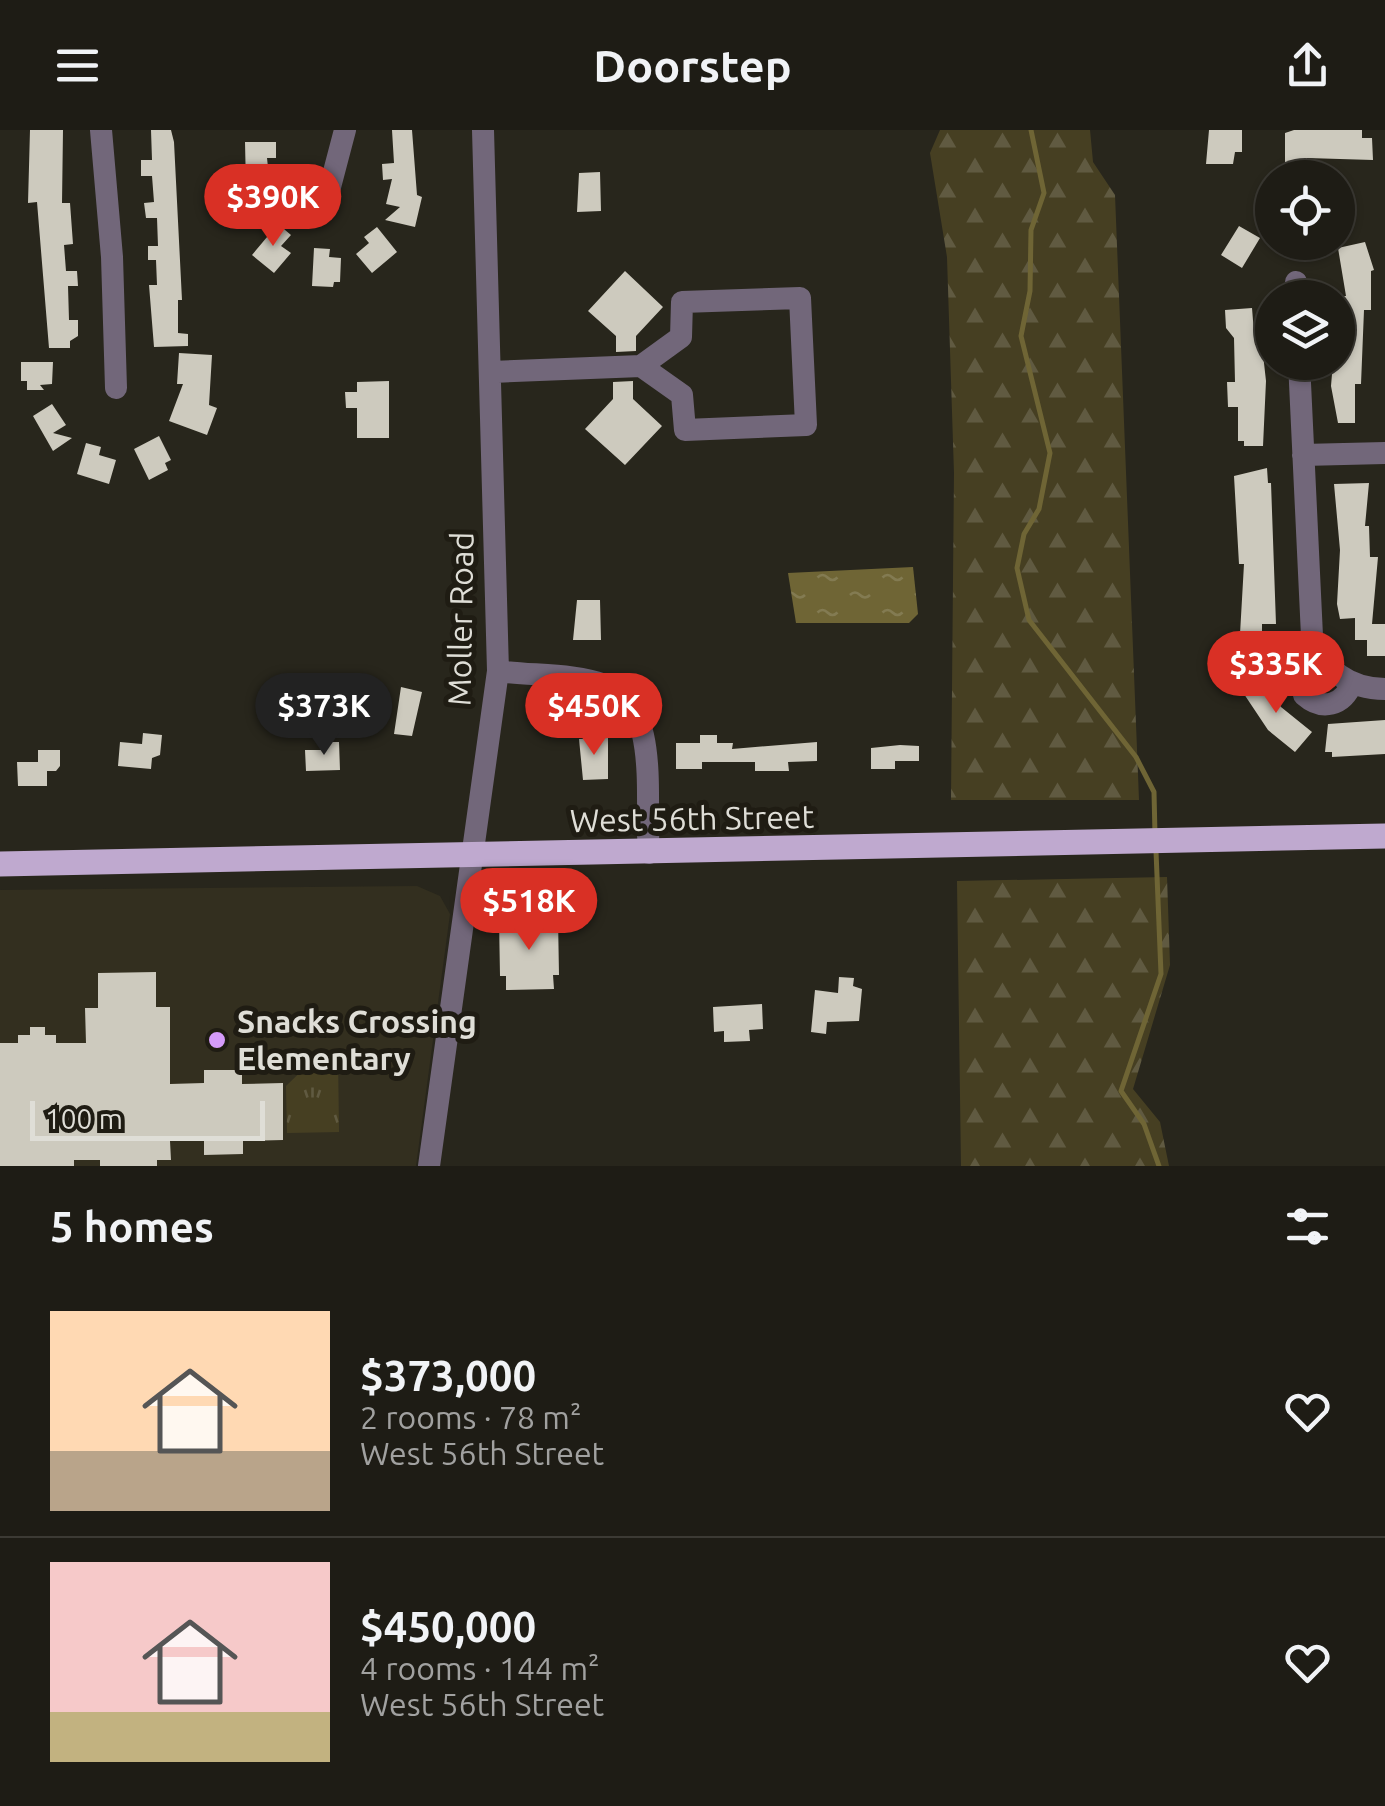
<!DOCTYPE html>
<html lang="en">
<head>
<meta charset="utf-8">
<style>
  :root { --surface:#1e1c15; --page:#26251e; --text:#f1f3f6; --muted:#a1a1a0; --line:#3c3a34; --accent:#d93025 }
  body { margin:0; font-family:Ubuntu,sans-serif; background:var(--page); color:var(--text); height:100vh; display:flex; flex-direction:column; font-size:38px; white-space:nowrap }
  * { box-sizing:border-box; margin:0 }
  p { font-size:32px; color:var(--muted) }
  .icon { flex:none; width:55px; height:55px; fill:none; stroke:currentColor; stroke-width:2; stroke-linecap:round; stroke-linejoin:round }
  .map { position:relative; height:1036px; overflow:hidden }
  .panel { display:flex; flex-direction:column; background:var(--surface); flex:1 }
  .panel>* { flex:none }
  .tools { position:absolute; left:1255px; top:30px; display:grid; gap:20px }
  .tools a { display:grid; place-items:center; width:100px; height:100px; border-radius:50%; background:var(--surface); box-shadow:0 2px 8px #0004,0 0 0 2px var(--line); font-size:50px }
  .scale { position:absolute; left:30px; bottom:25px; width:235px; box-sizing:border-box; padding-left:10px; border:5px solid #dfded7; border-top:0; font-size:28px; line-height:35px; white-space:nowrap; color:#dfded7; -webkit-text-stroke:8px #1f1c13; paint-order:stroke }
  .price { position:absolute; translate:-50% -85px; padding:0 22px; border-radius:35px; background:var(--accent); color:#fff; font-size:32px; line-height:65px; filter:drop-shadow(0 2px 5px #0008) }
  .price::after { content:''; position:absolute; left:50%; top:60px; width:30px; height:22px; margin-left:-15px; background:inherit; clip-path:polygon(0 0,100% 0,50% 100%) }
  .price.active { background:#222; color:#fff }
  ul { padding:0; list-style:none }
  li { display:flex; align-items:center; gap:30px; height:250px; padding:0 50px }
  li+li { border-top:2px solid var(--line) }
  li span { display:grid; place-items:center; flex:none; width:280px; height:200px; border-radius:0px; color:#555 }
  li>.icon { margin-inline-start:auto }
  span .icon { width:120px; height:120px; fill:#fffc; stroke-width:1 }
  li b { font-size:42px }
  h2 { display:flex; justify-content:space-between; align-items:center; height:120px; padding:0 50px; font-size:42px }
  header { display:flex; justify-content:space-between; align-items:center; height:130px; padding:0 50px; background:var(--surface); font-size:45px; font-weight:700 }
  .map>svg:first-child { display:block }
  .built { fill:#332f1f }
  .grass { fill:url(#grass-tufts) }
  .forest { fill:url(#forest-firs) }
  .water { fill:url(#water-ripples) }
  .lines { fill:none; stroke-linecap:round; stroke-linejoin:round }
  .stream { stroke:#6f6535; stroke-width:5 }
  .building { fill:#cdcabe }
  .minor { stroke:#72677a; stroke-width:22 }
  .major { stroke:#bfa9cf; stroke-width:25 }
  .poi-dot { fill:#d59bfa; stroke:#1f1c13; stroke-width:4 }
  .labels { text-anchor:middle; stroke-width:10; stroke-linejoin:round; paint-order:stroke }
  .street-label { font-size:32px; fill:#dfded7; stroke:#1f1c13 }
  .poi-label { font-size:32px; font-weight:bold; fill:#dfded7; stroke:#1f1c13; text-anchor:start }
</style>
</head>
<body>
<header><svg class="icon" aria-label="menu" viewBox="0 0 24 24"><path d="M4 6h16M4 12h16M4 18h16"/></svg>Doorstep<svg class="icon" aria-label="share" viewBox="0 0 24 24"><path d="M12 15V3M7 8l5-5 5 5M5 13v7h14v-7"/></svg></header>
<div class="map">
<svg width="1385" height="1036" viewBox="0 0 1385 1036">
  <defs>
    <pattern id="grass-tufts" width="24" height="20" patternUnits="userSpaceOnUse" patternTransform="scale(2.5)"><rect width="24" height="20" fill="#463f22"/><path d="M3 7l-1-3M5 7V3M7 7l1-3M15 17l-1-3M17 17v-4M19 17l1-3" fill="none" stroke="#605a41"/></pattern>
    <pattern id="forest-firs" width="22" height="20" patternUnits="userSpaceOnUse" patternTransform="scale(2.5)"><rect width="22" height="20" fill="#463f22"/><path d="M5 1l3.5 6h-7zM16 11l3.5 6h-7z" fill="#605a41"/></pattern>
    <pattern id="water-ripples" width="26" height="14" patternUnits="userSpaceOnUse" patternTransform="scale(2.5)"><rect width="26" height="14" fill="#6f6535"/><path d="M2 4q2-2 4 0t4 0M15 11q2-2 4 0t4 0" fill="none" stroke="#837b52"/></pattern>
  </defs>
  <rect width="100%" height="100%" fill="#28261c"/>
  <!-- built -->
  <path class="built" d="M 417,756 L 440,766 L 450,784 L 416,1036 L 0,1036 L 0,760 Z"/>
  <!-- grass -->
  <path class="grass" d="M 315,928 L 338,928 L 339,1002 L 287,1003 L 286,956 Z"/>
  <!-- forest -->
  <path class="forest" d="M 940,0 L 1090,0 L 1093,32 L 1115,65 L 1139,670 L 951,670 L 954,343 L 947,127 L 930,23 Z
    M 1167,747 L 1170,835 L 1133,959 L 1160,992 L 1169,1036 L 961,1036 L 957,751 Z"/>
  <!-- water -->
  <path class="water" d="M 913,437 L 918,484 L 909,493 L 796,493 L 788,443 Z"/>
  <g class="lines">
    <!-- stream -->
    <path class="stream" d="M 1031,0 L 1044,63 L 1031,100 L 1030,161 L 1021,206 L 1050,323 L 1039,379 L 1024,404 L 1017,438 L 1029,490 L 1136,627 L 1154,662 L 1155,705
      M 1156,721 L 1161,844 L 1121,961 L 1144,994 L 1159,1036"/>
  </g>
  <!-- building -->
  <path class="building" d="M 30,0 L 63,0 L 62,73 L 70,73 L 73,114 L 64,115 L 66,141 L 77,141 L 78,156 L 68,156 L 69,190 L 78,190 L 78,206 L 70,211 L 70,218 L 49,218 L 37,72 L 28,73 Z
    M 151,0 L 171,0 L 174,12 L 182,170 L 178,170 L 178,203 L 188,204 L 188,216 L 154,217 L 149,155 L 157,155 L 156,130 L 148,130 L 148,116 L 158,116 L 157,88 L 146,88 L 144,73 L 154,72 L 152,46 L 141,46 L 141,30 L 152,30 Z
    M 392,0 L 412,0 L 417,65 L 422,67 L 415,97 L 385,90 L 400,77 L 386,74 L 392,49 L 383,50 L 382,34 L 394,33 Z
    M 1209,0 L 1242,0 L 1242,22 L 1235,22 L 1233,34 L 1206,34 Z
    M 1294,0 L 1362,0 L 1362,8 L 1372,8 L 1373,30 L 1307,28 L 1307,33 L 1285,33 L 1285,3 Z
    M 245,12 L 276,12 L 276,28 L 267,28 L 272,74 L 257,76 L 267,84 L 246,89 L 240,58 L 246,57 Z
    M 600,42 L 601,81 L 577,82 L 579,43 Z
    M 1272,70 L 1272,114 L 1269,114 L 1257,74 Z
    M 278,94 L 291,105 L 281,116 L 291,123 L 274,143 L 252,125 Z
    M 1239,96 L 1260,108 L 1242,138 L 1221,125 Z
    M 377,97 L 397,122 L 372,143 L 356,124 L 369,113 L 364,107 Z
    M 1365,112 L 1374,140 L 1371,141 L 1371,180 L 1364,180 L 1361,254 L 1355,254 L 1355,293 L 1338,293 L 1331,256 L 1333,232 L 1338,232 L 1342,166 L 1346,166 L 1338,118 Z
    M 314,118 L 330,119 L 329,127 L 341,128 L 340,152 L 334,152 L 333,157 L 312,156 Z
    M 625,141 L 663,177 L 636,206 L 636,221 L 616,222 L 616,206 L 588,181 Z
    M 1252,178 L 1255,215 L 1262,215 L 1266,251 L 1263,316 L 1244,316 L 1244,311 L 1238,311 L 1238,277 L 1228,277 L 1227,252 L 1235,252 L 1234,208 L 1226,198 L 1225,180 Z
    M 179,223 L 212,225 L 209,275 L 217,278 L 207,305 L 169,291 L 183,254 L 177,254 Z
    M 21,232 L 53,232 L 52,254 L 40,255 L 44,260 L 27,260 L 27,251 L 21,251 Z
    M 389,251 L 389,308 L 357,308 L 357,278 L 346,278 L 345,262 L 357,262 L 357,252 Z
    M 633,251 L 633,269 L 662,296 L 625,335 L 585,299 L 613,269 L 613,252 Z
    M 52,274 L 66,295 L 53,303 L 72,308 L 53,321 L 33,286 Z
    M 159,306 L 171,330 L 165,333 L 168,340 L 149,350 L 134,319 Z
    M 86,313 L 101,317 L 99,325 L 116,330 L 109,354 L 77,344 Z
    M 1267,338 L 1268,353 L 1271,353 L 1276,494 L 1262,494 L 1262,523 L 1273,523 L 1273,540 L 1238,539 L 1244,434 L 1239,434 L 1234,346 Z
    M 1369,353 L 1365,396 L 1369,396 L 1370,427 L 1378,427 L 1372,494 L 1385,494 L 1385,526 L 1367,526 L 1367,510 L 1355,510 L 1355,488 L 1340,489 L 1337,474 L 1340,420 L 1334,354 Z
    M 577,470 L 600,470 L 601,510 L 573,510 Z
    M 1261,549 L 1281,577 L 1312,602 L 1295,622 L 1268,600 L 1242,561 Z
    M 401,557 L 422,562 L 412,606 L 394,604 Z
    M 1385,590 L 1385,624 L 1332,627 L 1332,622 L 1325,622 L 1328,594 Z
    M 143,603 L 162,605 L 160,625 L 152,628 L 151,639 L 118,636 L 120,612 L 142,614 Z
    M 700,605 L 717,605 L 717,613 L 733,613 L 732,619 L 817,612 L 817,631 L 788,632 L 789,641 L 755,641 L 755,632 L 702,632 L 702,639 L 676,639 L 676,613 L 700,613 Z
    M 608,608 L 608,649 L 583,650 L 579,609 Z
    M 321,612 L 339,612 L 340,640 L 306,641 L 305,620 L 321,620 Z
    M 900,615 L 919,616 L 919,631 L 895,631 L 895,639 L 871,639 L 871,618 Z
    M 38,620 L 60,620 L 60,636 L 56,641 L 47,641 L 47,656 L 18,656 L 17,632 L 38,632 Z
    M 558,788 L 559,845 L 553,845 L 554,859 L 506,860 L 506,846 L 500,846 L 499,789 Z
    M 156,842 L 156,877 L 170,877 L 170,954 L 204,953 L 204,940 L 242,940 L 242,954 L 283,953 L 283,1010 L 243,1011 L 243,1024 L 204,1025 L 204,1011 L 170,1011 L 171,1030 L 157,1030 L 157,1036 L 100,1036 L 100,1030 L 74,1030 L 74,1036 L 0,1036 L 0,913 L 18,913 L 18,905 L 30,905 L 30,897 L 45,897 L 45,905 L 56,905 L 56,913 L 86,913 L 85,878 L 98,878 L 98,843 Z
    M 839,847 L 854,848 L 853,856 L 862,859 L 859,891 L 827,892 L 826,904 L 811,902 L 815,860 L 838,863 Z
    M 762,874 L 763,899 L 749,900 L 750,911 L 724,912 L 724,901 L 714,902 L 713,877 Z"/>
  <g class="lines">
    <!-- minor -->
    <path class="minor" d="M 101,0 L 112,127 L 116,258
      M 330,57 L 345,0
      M 1296,152 L 1297,168
      M 1299,232 L 1312,506 C 1323,540 1350,559 1385,559
      M 492,242 L 641,236 L 681,207 L 682,172 L 800,168 L 806,295 L 685,300 L 682,265 L 641,236
      M 1303,325 L 1385,323
      M 1318,521 L 1301,537 L 1304,565 C 1322,581 1343,576 1352,553
      M 498,541 C 531,546 574,543 605,555 C 662,574 644,674 649,723
      M 429,1036 L 498,541 L 483,0"/>
    <!-- major -->
    <path class="major" d="M 0,734 L 1385,706"/>
  </g>
  <!-- markers -->
  <circle class="poi-dot" cx="217" cy="910" r="10"/>
  <g class="labels">
    <!-- street labels -->
    <g class="street-label">
      <text transform="translate(461 489) rotate(-89)" y="11">Moller Road</text>
      <text transform="translate(692 689) rotate(-1)" y="11">West 56th Street</text>
    </g>
    <!-- poi labels -->
    <g class="poi-label">
      <text x="237" y="903">Snacks Crossing<tspan x="237" dy="37">Elementary</tspan></text>
    </g>
  </g>
</svg>
<div class="tools">
<a><svg class="icon" aria-label="locate" viewBox="0 0 24 24"><circle cx="12" cy="12" r="6"/><path d="M12 2v4M12 18v4M2 12h4M18 12h4"/></svg></a>
<a><svg class="icon" aria-label="layers" viewBox="0 0 24 24"><path d="M12 4l9 5-9 5-9-5zM3 14l9 5 9-5"/></svg></a>
</div>
<div class="scale">100 m</div>
<b class="price" style="left:273px;top:119px">$390K</b>
<b class="price" style="left:1276px;top:586px">$335K</b>
<b class="price active" style="left:324px;top:628px">$373K</b>
<b class="price" style="left:594px;top:628px">$450K</b>
<b class="price" style="left:529px;top:823px">$518K</b>
</div>
<section class="panel">
<h2>5 homes<svg class="icon" aria-label="filters" viewBox="0 0 24 24"><path d="M4 7h16M4 17h16"/><circle cx="9" cy="7" r="2"/><circle cx="15" cy="17" r="2"/></svg></h2>
<ul>
<li><span style="background:linear-gradient(#ffd9b3 70%,#b9a48a 0)"><svg class="icon" aria-label="home" viewBox="0 0 24 24"><path d="M3 11l9-7 9 7M6 9v11h12V9"/></svg></span><div><b>$373,000</b><p>2 rooms · 78 m²</p><p>West 56th Street</p></div><svg class="icon" aria-label="heart" viewBox="0 0 24 24"><path d="M12 20l-8-8c-3-5 5-10 8-4 3-6 11-1 8 4z"/></svg></li>
<li><span style="background:linear-gradient(#f6c9c9 75%,#c2b280 0)"><svg class="icon" aria-label="home" viewBox="0 0 24 24"><path d="M3 11l9-7 9 7M6 9v11h12V9"/></svg></span><div><b>$450,000</b><p>4 rooms · 144 m²</p><p>West 56th Street</p></div><svg class="icon" aria-label="heart" viewBox="0 0 24 24"><path d="M12 20l-8-8c-3-5 5-10 8-4 3-6 11-1 8 4z"/></svg></li>
</ul>
</section>
</body>
</html>
